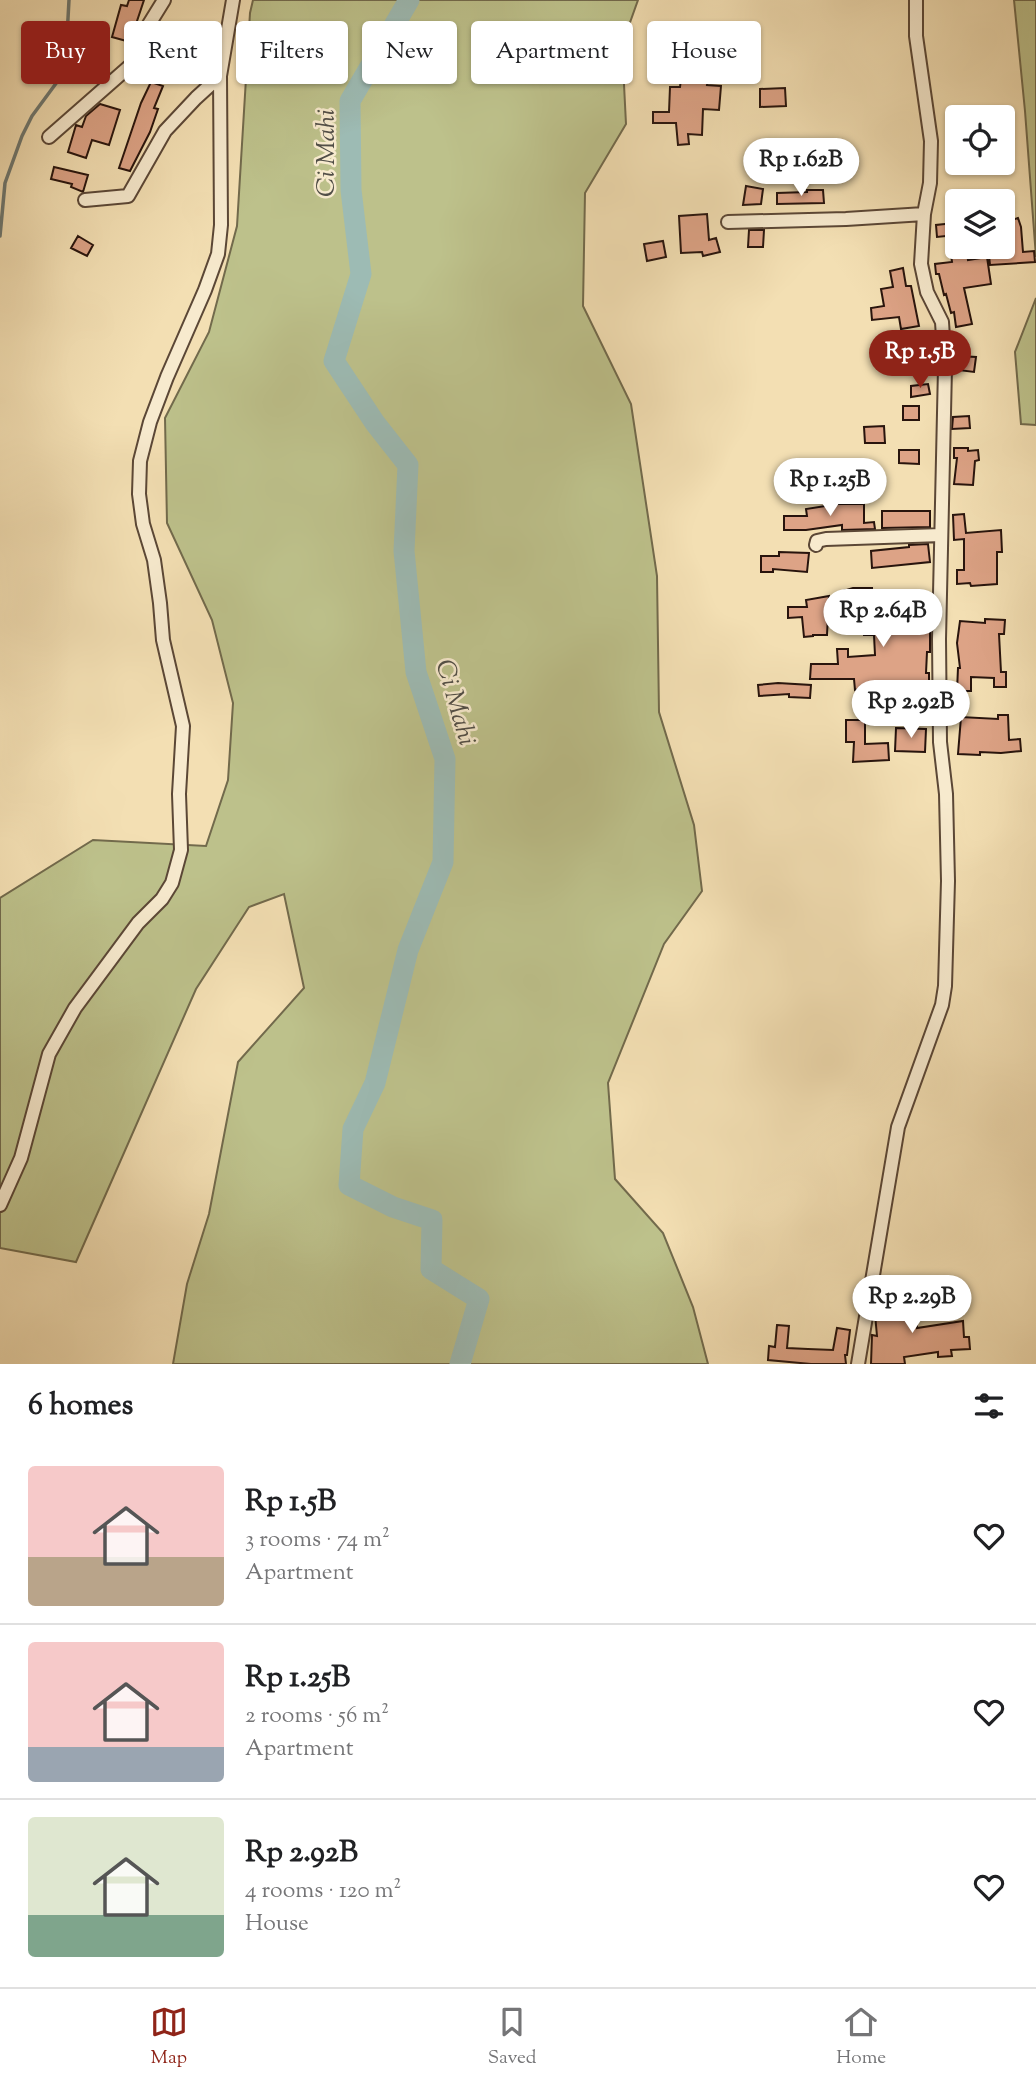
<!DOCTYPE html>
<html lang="en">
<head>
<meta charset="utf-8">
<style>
  :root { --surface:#fff; --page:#f2f2f2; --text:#202124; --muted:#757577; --line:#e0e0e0; --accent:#8f2418 }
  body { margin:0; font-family:"Sorts Mill Goudy",serif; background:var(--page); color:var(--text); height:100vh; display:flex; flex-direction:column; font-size:26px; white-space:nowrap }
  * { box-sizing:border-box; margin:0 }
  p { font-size:23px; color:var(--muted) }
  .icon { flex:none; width:38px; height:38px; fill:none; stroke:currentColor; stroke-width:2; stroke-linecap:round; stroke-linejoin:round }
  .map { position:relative; height:1364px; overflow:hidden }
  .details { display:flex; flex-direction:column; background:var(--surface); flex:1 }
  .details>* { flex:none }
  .banner { position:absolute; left:21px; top:21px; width:994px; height:63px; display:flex; gap:14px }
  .buttons { position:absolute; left:945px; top:105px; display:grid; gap:14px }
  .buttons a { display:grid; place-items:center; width:70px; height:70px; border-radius:7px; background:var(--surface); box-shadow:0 2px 5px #0004; font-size:35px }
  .price { position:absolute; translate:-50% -60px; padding:0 16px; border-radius:24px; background:#fff; color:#222; font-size:23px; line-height:46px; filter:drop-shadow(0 2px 4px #0008) }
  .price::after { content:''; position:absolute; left:50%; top:42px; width:21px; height:16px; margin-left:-10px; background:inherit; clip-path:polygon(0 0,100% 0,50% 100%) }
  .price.current { background:var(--accent); color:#fff }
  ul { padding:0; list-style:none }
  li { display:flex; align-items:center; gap:21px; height:175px; padding:0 28px }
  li+li { border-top:2px solid var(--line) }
  li span { display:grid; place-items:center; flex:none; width:196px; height:140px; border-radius:7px; color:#555 }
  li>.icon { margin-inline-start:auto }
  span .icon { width:84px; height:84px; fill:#fffc; stroke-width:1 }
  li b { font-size:30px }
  h2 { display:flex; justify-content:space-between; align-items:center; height:84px; padding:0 28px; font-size:30px }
  .chip { padding:0 24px; border-radius:7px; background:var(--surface); box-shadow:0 2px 5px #0004; font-size:24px; line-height:63px }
  .chip.current { background:var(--accent); color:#fff }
  .tab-bar { display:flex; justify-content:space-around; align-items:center; height:98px; border-top:2px solid var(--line); background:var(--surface); font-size:19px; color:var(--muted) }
  .tab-bar a { display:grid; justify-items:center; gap:4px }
  .tab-bar .current { color:var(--accent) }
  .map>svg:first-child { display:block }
  .green { fill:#bdc18b; stroke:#726a4c; stroke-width:2 }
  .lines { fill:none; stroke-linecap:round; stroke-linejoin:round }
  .stream { stroke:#6e7871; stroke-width:3.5 }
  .river { stroke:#9dbbb4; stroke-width:21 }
  .building { fill:#dda386; stroke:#28140d; stroke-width:2 }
  .minor-casing { stroke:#5b4736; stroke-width:16 }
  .minor { stroke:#f7eace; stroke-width:12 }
  .labels { text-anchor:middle; stroke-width:5; stroke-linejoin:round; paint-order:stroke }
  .water-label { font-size:26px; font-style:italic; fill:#514e47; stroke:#f7eace }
</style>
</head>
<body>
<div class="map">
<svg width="1036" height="1364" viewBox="0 0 1036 1364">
  <rect width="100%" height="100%" fill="#f3dfb3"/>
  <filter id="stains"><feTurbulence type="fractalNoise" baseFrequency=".00286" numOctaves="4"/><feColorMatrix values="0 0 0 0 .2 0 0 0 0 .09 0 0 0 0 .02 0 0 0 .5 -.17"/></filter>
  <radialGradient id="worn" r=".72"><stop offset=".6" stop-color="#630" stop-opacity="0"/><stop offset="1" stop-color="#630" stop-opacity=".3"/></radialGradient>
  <!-- green -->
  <path class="green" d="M 253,0 L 638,0 L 622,45 L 626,124 L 585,193 L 583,306 L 631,404 L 657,576 L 659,712 L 694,825 L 702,891 L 664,944 L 608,1083 L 615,1179 L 663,1233 L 693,1307 L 708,1364 L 173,1364 L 187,1284 L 209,1214 L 238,1062 L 304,988 L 284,894 L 249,907 L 196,989 L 76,1262 L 0,1248 L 0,898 L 93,840 L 206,846 L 228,780 L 233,703 L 212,620 L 167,523 L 165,418 L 209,332 L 237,226 L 250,13 Z
    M 1014,0 L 1036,0 L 1036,257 L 1025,111 Z
    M 1036,298 L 1036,425 L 1021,424 L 1015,352 Z"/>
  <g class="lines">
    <!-- stream -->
    <path class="stream" d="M 0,236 L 5,183 L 22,136 L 32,116 L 60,78 L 66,55 L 69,0"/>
    <!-- river -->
    <path class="river" d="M 409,0 L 350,101 L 351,190 L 361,274 L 334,361 L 375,423 L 408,465 L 404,551 L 416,672 L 445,759 L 443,862 L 408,950 L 375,1083 L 353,1129 L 349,1185 L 393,1207 L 432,1220 L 431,1269 L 479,1299 L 460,1364"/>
  </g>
  <!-- building -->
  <path class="building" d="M 129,0 L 144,0 L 130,42 L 112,37 L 121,5 L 127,6 Z
    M 175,32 L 170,64 L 151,63 L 151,52 L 154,52 L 155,43 L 160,44 L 159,33 Z
    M 683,64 L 710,68 L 707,85 L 721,86 L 719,110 L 703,109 L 702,135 L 688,134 L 689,144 L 678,145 L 676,123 L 653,123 L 653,112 L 669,112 L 670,87 L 680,87 Z
    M 151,82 L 163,86 L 154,108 L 158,109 L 150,132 L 130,171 L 119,168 L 141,103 Z
    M 785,88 L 786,106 L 760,107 L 760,89 Z
    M 100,104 L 120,110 L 109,145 L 92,140 L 86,158 L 68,152 L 76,125 L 82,127 L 86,116 Z
    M 54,167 L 88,175 L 83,192 L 71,187 L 72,184 L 51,179 Z
    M 746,186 L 763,189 L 761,204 L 743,205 Z
    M 807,190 L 823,190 L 824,203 L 777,204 L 777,193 L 807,192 Z
    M 707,214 L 709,240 L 716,238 L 720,252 L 703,256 L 702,252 L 681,253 L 679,216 Z
    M 1018,218 L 1021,227 L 1023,252 L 1034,251 L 1035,262 L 990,265 L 989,255 L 1003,253 L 1003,233 L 1012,230 L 1009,221 Z
    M 954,223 L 955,235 L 937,237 L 936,225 Z
    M 749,230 L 764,230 L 763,247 L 748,247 Z
    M 78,236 L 93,245 L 87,256 L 71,248 Z
    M 663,241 L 666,257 L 647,261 L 644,244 Z
    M 950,247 L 966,247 L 968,260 L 987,257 L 991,284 L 964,288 L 972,324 L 956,327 L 954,312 L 951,313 L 946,294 L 944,295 L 939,274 L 936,274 L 935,264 L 952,262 Z
    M 903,268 L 906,286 L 911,286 L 919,326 L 901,329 L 899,317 L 872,320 L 871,308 L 884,306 L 881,289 L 893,287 L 890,271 Z
    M 931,351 L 932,362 L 910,363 L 909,353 Z
    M 959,356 L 976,357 L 974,372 L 958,370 Z
    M 928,384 L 930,394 L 911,397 L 911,386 Z
    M 903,406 L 919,406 L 919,420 L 903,420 Z
    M 969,416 L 970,428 L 952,429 L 953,417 Z
    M 884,426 L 885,443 L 865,443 L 864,427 Z
    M 954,448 L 968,448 L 968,451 L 978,450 L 979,460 L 975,461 L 973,485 L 954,484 L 957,458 L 954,458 Z
    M 899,450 L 919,450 L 919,464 L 899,463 Z
    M 838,504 L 864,504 L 864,523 L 874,522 L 875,529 L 842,530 L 842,525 L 806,530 L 784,530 L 784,516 L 807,516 L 806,509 Z
    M 882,511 L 930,511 L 930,527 L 882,528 Z
    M 964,514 L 966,533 L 1001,530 L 1002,552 L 997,552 L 997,584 L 971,586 L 970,583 L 957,584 L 957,570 L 964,570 L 964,539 L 954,540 L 953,515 Z
    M 928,544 L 930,562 L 872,568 L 871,551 L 909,547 L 909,545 Z
    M 779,552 L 809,553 L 807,572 L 773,569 L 773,572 L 761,572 L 761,556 L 779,556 Z
    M 853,588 L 872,588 L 872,607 L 880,607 L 882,632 L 906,631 L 905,619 L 909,618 L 907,598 L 921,597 L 923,617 L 930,617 L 930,652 L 927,652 L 926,673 L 929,673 L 929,689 L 915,689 L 917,705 L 903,706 L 900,684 L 855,690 L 854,679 L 810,679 L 811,664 L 838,664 L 837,649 L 848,649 L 848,657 L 875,655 L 874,635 L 864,635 L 863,621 L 845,624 L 840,592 Z
    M 829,596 L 827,635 L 813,635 L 813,636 L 804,637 L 802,617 L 788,618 L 788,607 L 807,607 L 806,600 Z
    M 985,619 L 1005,620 L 1004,634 L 999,634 L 1001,672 L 1006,672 L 1006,687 L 994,687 L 994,678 L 971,677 L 971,691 L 957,691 L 958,668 L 960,668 L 957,643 L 960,621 L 985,623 Z
    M 778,683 L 811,685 L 810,698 L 789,697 L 789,694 L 759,696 L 758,685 Z
    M 998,715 L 1008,715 L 1009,740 L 1020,739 L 1021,751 L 1001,753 L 980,752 L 980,755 L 958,754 L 961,717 L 998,719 Z
    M 846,720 L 865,720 L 865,744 L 888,743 L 889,760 L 853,762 L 854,742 L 846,742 Z
    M 896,728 L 926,729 L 925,752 L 895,751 Z
    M 957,1284 L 960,1303 L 947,1305 L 944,1286 Z
    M 897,1298 L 897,1299 L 915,1298 L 917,1328 L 963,1321 L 964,1337 L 969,1337 L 970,1349 L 951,1350 L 952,1356 L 938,1357 L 938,1352 L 904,1357 L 905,1364 L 871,1364 L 872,1335 L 877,1336 L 875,1314 L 877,1305 L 887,1304 L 887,1299 Z
    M 777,1325 L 789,1326 L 787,1348 L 808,1349 L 833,1350 L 837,1328 L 850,1330 L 847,1355 L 845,1355 L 846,1364 L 811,1364 L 768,1360 L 769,1346 L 775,1347 Z"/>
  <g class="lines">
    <!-- minor casing -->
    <g class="minor-casing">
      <path id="minor" d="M 49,137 L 131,65 L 143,34 L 164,0
        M 85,200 L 128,196 L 165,131 L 196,98 L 220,76
        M 728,222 L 846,219 L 924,214
        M 816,545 L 817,541 L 826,539 L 941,535
        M 0,1205 L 21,1158 L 49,1054 L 75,1008 L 138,923 L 162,899 L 172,883 L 181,850 L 179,794 L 183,726 L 163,640 L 160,603 L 154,560 L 143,524 L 139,494 L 140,461 L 150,422 L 167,377 L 205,290 L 218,254 L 221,225 L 220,76 L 233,0
        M 858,1364 L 898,1127 L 942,1005 L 945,986 L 948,881 L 946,794 L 940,742 L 939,639 L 945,368 L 942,322 L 927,292 L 921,264 L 924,214 L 930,183 L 931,141 L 916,36 L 916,0"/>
    </g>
    <!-- minor -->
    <use href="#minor" class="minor"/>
  </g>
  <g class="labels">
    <!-- water labels -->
    <g class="water-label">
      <text transform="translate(325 153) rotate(-90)" y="9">Ci Mahi</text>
      <text transform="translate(457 702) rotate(74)" y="9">Ci Mahi</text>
    </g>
  </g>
  <rect width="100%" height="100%" filter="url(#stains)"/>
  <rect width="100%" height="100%" fill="url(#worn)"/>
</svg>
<div class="buttons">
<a><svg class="icon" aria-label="locate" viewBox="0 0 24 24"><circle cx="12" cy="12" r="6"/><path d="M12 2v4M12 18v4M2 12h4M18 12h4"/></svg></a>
<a><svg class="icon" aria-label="layers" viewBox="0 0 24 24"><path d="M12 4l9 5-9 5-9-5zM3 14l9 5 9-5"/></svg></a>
</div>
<b class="price" style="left:801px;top:198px">Rp 1.62B</b>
<b class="price current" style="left:920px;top:390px">Rp 1.5B</b>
<b class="price" style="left:830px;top:518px">Rp 1.25B</b>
<b class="price" style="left:883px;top:649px">Rp 2.64B</b>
<b class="price" style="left:911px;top:740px">Rp 2.92B</b>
<b class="price" style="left:912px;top:1335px">Rp 2.29B</b>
<div class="banner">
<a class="chip current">Buy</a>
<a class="chip">Rent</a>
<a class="chip">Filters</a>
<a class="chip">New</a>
<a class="chip">Apartment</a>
<a class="chip">House</a>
</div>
</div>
<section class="details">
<h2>6 homes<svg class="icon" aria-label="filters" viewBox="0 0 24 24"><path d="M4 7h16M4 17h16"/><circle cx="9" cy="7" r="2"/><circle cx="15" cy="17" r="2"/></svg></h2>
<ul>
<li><span style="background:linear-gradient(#f6c9c9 65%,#b9a48a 0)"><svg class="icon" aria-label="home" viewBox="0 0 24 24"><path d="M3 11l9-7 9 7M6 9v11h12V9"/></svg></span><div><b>Rp 1.5B</b><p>3 rooms · 74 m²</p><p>Apartment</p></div><svg class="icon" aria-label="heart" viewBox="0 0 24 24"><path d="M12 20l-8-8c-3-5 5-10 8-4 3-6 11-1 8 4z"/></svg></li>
<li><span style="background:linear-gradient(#f6c9c9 75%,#9aa5b1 0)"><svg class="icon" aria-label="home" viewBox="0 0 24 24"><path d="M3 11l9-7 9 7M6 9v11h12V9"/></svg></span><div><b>Rp 1.25B</b><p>2 rooms · 56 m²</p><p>Apartment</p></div><svg class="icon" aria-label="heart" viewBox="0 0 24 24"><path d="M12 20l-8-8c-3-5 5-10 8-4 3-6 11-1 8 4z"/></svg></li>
<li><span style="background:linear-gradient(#dfe7d0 70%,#7fa58c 0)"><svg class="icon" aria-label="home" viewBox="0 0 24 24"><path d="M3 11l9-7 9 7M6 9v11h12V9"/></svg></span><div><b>Rp 2.92B</b><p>4 rooms · 120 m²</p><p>House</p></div><svg class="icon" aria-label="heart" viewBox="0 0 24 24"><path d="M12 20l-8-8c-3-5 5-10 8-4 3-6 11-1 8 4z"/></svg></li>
</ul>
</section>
<nav class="tab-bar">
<a class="current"><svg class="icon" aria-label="map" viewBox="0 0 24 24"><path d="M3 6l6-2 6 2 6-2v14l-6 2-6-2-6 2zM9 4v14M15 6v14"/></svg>Map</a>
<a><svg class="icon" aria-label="saved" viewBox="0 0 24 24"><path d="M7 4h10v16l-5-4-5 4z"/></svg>Saved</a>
<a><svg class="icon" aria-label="home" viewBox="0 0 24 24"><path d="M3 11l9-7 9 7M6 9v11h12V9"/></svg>Home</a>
</nav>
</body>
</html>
